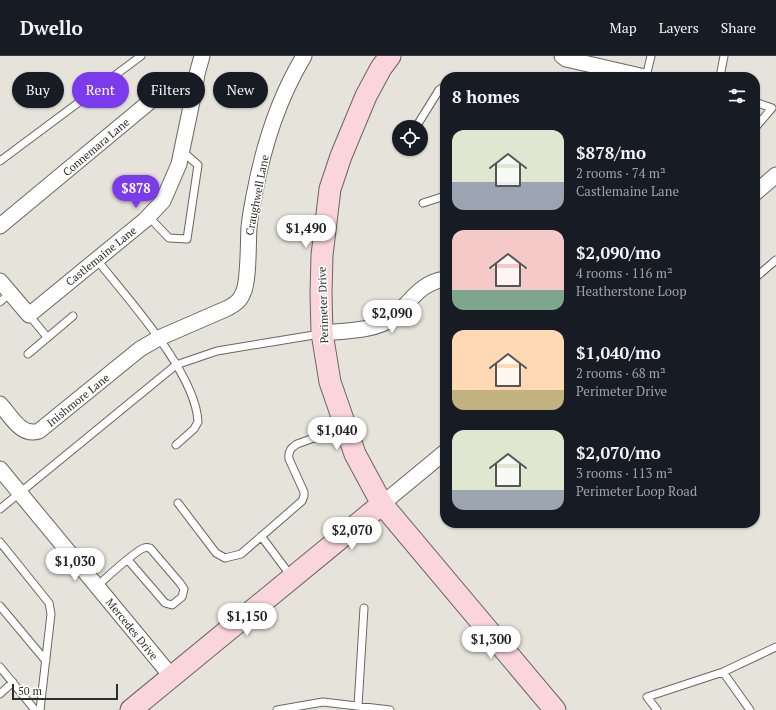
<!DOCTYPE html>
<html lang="en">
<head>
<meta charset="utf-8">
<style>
  :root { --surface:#171b24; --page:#242831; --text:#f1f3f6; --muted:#9ea1a6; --line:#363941; --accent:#7c3aed }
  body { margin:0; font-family:"PT Serif",serif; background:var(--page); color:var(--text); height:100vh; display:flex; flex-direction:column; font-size:15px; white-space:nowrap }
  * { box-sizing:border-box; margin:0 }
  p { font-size:13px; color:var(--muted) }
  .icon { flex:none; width:22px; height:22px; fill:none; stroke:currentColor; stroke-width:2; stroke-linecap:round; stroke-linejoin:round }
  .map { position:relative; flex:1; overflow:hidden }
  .panel { position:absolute; left:440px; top:16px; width:320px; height:456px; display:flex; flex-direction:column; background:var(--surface); border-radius:16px; box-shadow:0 1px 3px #0004 }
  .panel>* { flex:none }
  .top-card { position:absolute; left:12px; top:16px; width:368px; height:36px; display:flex; gap:8px }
  .tools { position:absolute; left:392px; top:64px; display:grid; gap:8px }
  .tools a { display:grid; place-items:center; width:36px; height:36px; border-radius:50%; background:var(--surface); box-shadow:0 1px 3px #0004; font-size:20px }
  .scale { position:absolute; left:12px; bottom:10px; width:106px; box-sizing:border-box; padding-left:4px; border:2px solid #2d2d29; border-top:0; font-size:11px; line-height:14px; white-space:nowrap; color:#2d2d29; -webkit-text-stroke:3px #fff; paint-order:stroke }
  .price { position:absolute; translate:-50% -34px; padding:0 9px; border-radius:14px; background:#fff; color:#222; font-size:13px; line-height:26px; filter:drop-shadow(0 1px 2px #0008) }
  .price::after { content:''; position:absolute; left:50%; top:24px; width:12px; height:9px; margin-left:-6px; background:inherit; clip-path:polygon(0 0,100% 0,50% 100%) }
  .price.active { background:var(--accent); color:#fff }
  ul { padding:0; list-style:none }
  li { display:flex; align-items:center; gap:12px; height:100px; padding:0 12px }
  li span { display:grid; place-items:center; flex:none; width:112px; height:80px; border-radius:12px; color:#555 }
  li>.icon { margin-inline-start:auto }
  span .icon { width:48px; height:48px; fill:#fffc; stroke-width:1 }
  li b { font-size:17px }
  h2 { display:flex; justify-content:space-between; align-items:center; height:48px; padding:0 12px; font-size:17px }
  .tag { padding:0 14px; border-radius:18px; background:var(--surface); box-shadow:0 1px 3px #0004; font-size:14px; line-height:36px }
  .tag.active { background:var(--accent); color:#fff }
  header { display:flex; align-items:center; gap:24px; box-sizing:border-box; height:56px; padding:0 20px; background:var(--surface); border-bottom:1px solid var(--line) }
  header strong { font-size:19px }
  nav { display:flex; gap:22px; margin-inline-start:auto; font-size:14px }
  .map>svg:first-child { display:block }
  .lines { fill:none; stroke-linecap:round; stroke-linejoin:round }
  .lane-casing { stroke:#68665e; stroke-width:9 }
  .street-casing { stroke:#68665e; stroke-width:17 }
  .secondary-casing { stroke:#68665e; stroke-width:23 }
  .lane { stroke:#fff; stroke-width:7 }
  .street { stroke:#fff; stroke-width:15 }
  .secondary { stroke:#fbd5dc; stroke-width:21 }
  .labels { text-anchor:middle; stroke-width:3; stroke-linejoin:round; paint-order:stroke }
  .street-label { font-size:11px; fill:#2d2d29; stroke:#fff }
</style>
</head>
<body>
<header>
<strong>Dwello</strong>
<nav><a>Map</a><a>Layers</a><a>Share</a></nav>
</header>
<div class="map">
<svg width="776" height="654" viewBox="0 0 776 654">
  <rect width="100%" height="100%" fill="#e6e4da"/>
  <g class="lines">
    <!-- lane casing -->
    <g class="lane-casing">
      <path id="lane" d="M 646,21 L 651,0
        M 720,21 L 724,0
        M 755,46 L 772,52 L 755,72
        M 416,71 L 439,34 L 445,30
        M 0,105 L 141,0
        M 423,147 L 445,140
        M 148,160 L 169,182 L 187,183 L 198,109 L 182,95
        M 97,204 C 127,242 196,317 198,366 L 194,373 L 176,389
        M 755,222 L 776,204
        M 0,246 L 10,237
        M 29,259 L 47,281
        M 28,298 L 73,260
        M 178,447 L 216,497 L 225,502 L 241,498 L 302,445 L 304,440 L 304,436 L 289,403 C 288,395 291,392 297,388 L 345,371
        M 0,453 L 176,309 L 217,295 L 320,278
        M 261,480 L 291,520
        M 0,486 L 49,547 L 51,558 L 40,654
        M 97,530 C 105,523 136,494 144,492 C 147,491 148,492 150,492 L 180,527 L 184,533 L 182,541 L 172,549 L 165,547 L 128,504
        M 0,550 L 46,605
        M 0,611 L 35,654
        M 723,616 L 750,654
        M 0,638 L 13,626
        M 358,650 L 364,552
        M 277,654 L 323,646 L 390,654
        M 657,654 L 647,641 L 723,616 L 776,591"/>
    </g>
    <!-- street casing -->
    <g class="street-casing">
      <path id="street" d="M 562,0 L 566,3 L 645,21
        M 755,137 L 776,119
        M 0,170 L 171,28 L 183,26 L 195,31
        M 0,225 L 29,259 L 145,164 L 163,145 L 179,108 L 195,31 L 197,18 L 202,0
        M 322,277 C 341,275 376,275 391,263 C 410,248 418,227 445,223
        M 0,348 C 11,360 21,381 39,375 L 140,293 L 159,282 L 228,252 C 235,248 240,245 243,237 C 249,226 248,186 249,171 C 250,161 252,150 254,140 C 263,91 278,43 304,0
        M 0,413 L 172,621
        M 382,448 L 445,396"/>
    </g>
    <!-- secondary casing -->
    <g class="secondary-casing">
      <path id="secondary" d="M 390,0 L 381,12 L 366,40 L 341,100 L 330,133 L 322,199 L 321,238 L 322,277 L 330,326 L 355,398 L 382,448 L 555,654
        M 131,654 L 382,448"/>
    </g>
    <!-- lane -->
    <use href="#lane" class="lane"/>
    <!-- street -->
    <use href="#street" class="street"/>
    <!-- secondary -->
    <use href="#secondary" class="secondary"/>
  </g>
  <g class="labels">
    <!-- street labels -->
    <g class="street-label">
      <text transform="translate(96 91) rotate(-40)" y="4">Connemara Lane</text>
      <text transform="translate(257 139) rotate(-79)" y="4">Craughwell Lane</text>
      <text transform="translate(101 200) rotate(-39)" y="4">Castlemaine Lane</text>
      <text transform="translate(323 249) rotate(-92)" y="4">Perimeter Drive</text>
      <text transform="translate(78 344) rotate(-39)" y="4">Inishmore Lane</text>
      <text transform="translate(132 573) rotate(51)" y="4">Mercedes Drive</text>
    </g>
  </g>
</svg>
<div class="tools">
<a><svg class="icon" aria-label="locate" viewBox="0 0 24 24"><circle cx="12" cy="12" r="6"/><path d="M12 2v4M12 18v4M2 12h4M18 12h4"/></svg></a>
</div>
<div class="scale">50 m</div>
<b class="price active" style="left:136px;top:153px">$878</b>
<b class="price" style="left:306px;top:193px">$1,490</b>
<b class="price" style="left:392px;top:278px">$2,090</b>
<b class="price" style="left:337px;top:395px">$1,040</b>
<b class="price" style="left:352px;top:495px">$2,070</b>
<b class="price" style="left:75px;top:526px">$1,030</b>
<b class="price" style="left:247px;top:581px">$1,150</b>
<b class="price" style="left:491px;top:604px">$1,300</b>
<div class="top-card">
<a class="tag">Buy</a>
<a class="tag active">Rent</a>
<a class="tag">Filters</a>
<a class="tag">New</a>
</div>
<section class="panel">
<h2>8 homes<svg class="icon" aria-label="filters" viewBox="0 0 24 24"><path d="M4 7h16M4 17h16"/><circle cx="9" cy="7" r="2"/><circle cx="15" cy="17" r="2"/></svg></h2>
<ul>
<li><span style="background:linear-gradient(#dfe7d0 65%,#9aa5b1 0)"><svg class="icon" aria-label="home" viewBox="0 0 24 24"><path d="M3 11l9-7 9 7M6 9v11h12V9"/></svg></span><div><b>$878/mo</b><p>2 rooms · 74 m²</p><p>Castlemaine Lane</p></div></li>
<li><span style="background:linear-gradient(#f6c9c9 75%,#7fa58c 0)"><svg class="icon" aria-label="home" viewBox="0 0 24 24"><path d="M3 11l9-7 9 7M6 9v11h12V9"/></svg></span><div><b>$2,090/mo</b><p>4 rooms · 116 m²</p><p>Heatherstone Loop</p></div></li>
<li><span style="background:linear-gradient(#ffd9b3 75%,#c2b280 0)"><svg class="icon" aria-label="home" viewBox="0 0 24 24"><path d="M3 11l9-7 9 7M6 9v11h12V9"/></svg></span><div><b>$1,040/mo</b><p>2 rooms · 68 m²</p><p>Perimeter Drive</p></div></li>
<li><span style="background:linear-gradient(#dfe7d0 75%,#9aa5b1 0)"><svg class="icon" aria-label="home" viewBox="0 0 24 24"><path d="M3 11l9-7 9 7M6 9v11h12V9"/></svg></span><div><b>$2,070/mo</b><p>3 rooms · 113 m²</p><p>Perimeter Loop Road</p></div></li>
</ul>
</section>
</div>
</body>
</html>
